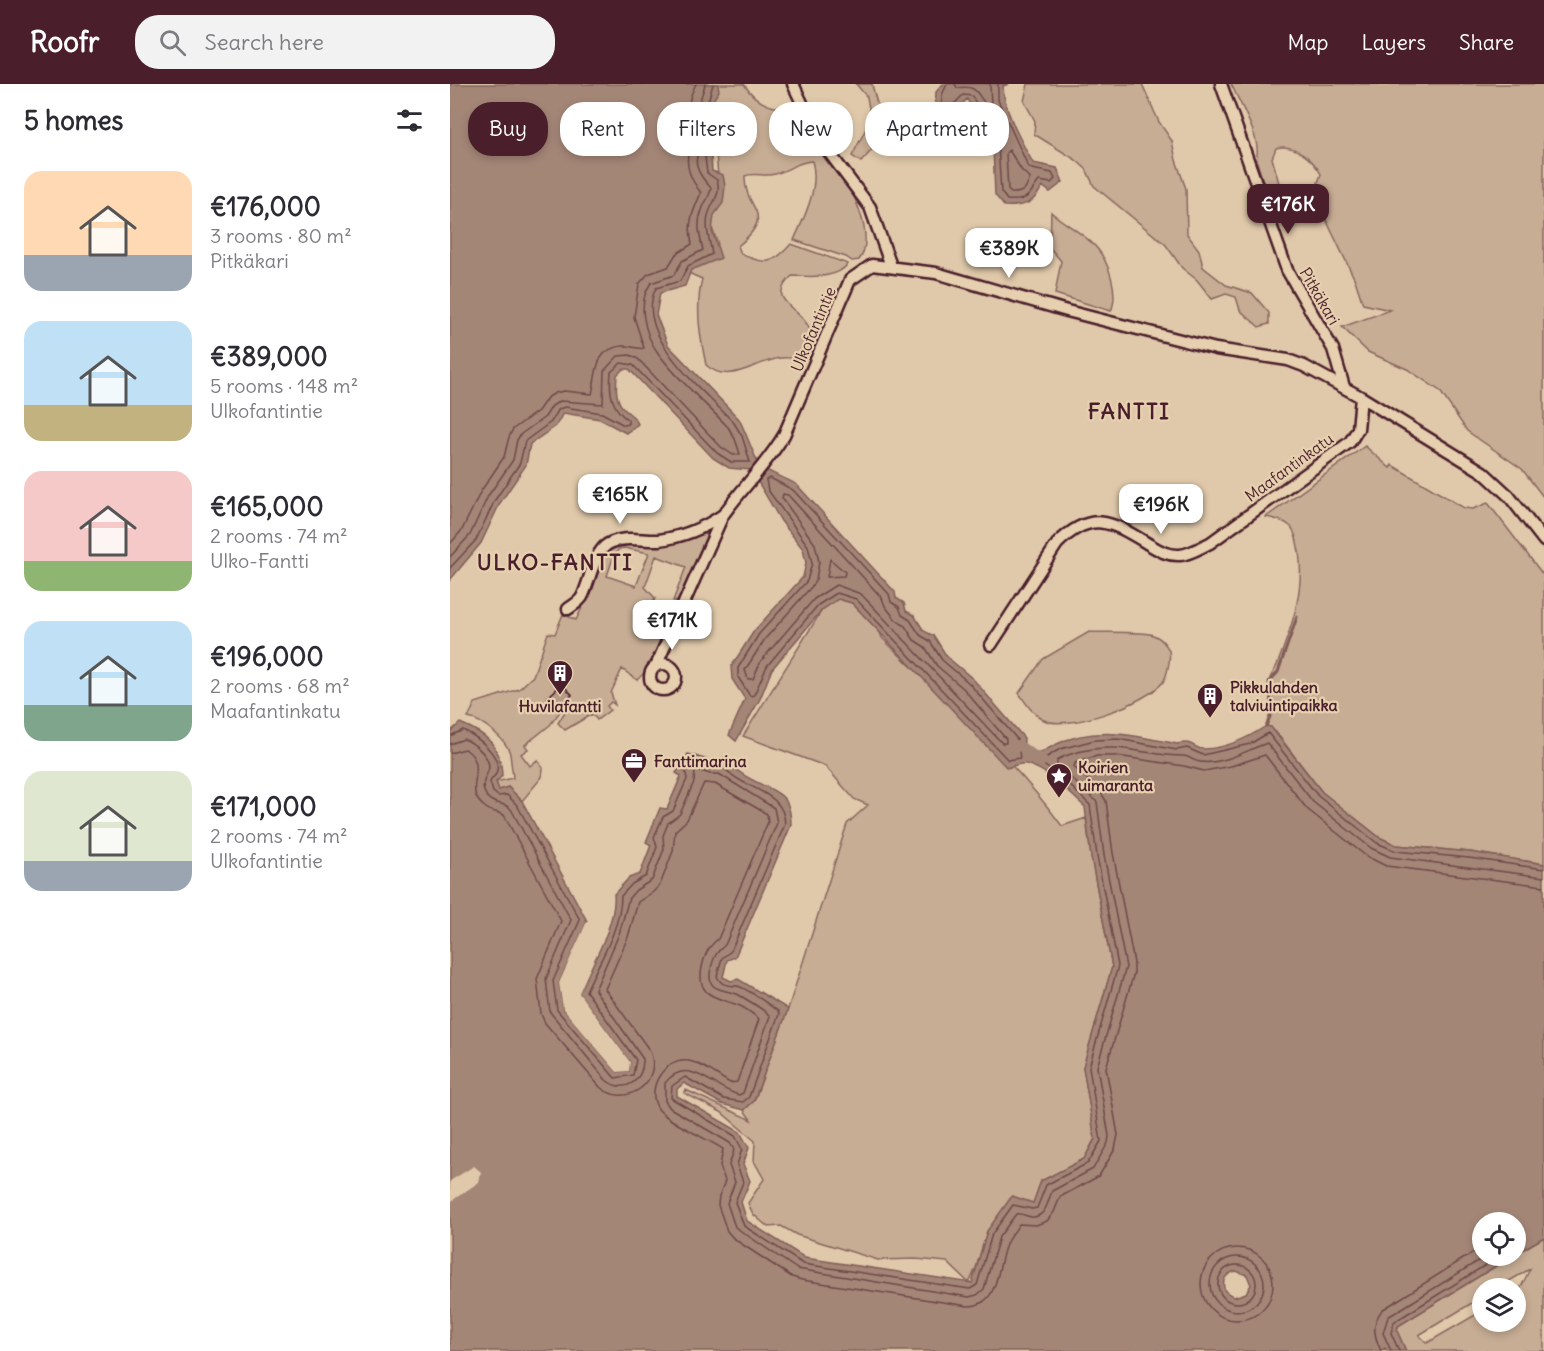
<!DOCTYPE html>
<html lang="en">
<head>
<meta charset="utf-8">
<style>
  :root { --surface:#fff; --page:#f2f2f3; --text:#2b2b33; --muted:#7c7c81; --accent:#4a1f2b }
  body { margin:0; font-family:Delius,sans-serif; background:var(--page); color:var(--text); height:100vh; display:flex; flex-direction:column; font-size:22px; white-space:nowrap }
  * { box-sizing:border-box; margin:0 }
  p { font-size:20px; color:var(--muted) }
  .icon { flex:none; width:33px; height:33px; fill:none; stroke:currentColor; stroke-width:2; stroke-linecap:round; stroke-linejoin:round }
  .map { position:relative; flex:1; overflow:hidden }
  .details { display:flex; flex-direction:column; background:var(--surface); width:450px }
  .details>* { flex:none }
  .banner { position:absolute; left:18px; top:18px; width:570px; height:54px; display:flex; gap:12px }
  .fabs { position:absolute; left:1022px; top:1128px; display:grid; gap:12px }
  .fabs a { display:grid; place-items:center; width:54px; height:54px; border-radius:50%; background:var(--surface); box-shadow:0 3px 9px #0003; font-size:30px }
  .price { position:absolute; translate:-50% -51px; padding:0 14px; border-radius:12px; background:#fff; color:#222; font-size:20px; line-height:39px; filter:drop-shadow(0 2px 3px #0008) }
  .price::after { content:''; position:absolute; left:50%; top:36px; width:18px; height:14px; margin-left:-9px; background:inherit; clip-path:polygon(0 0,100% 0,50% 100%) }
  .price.active { background:var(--accent); color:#fff }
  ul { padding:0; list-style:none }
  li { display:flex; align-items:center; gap:18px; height:150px; padding:0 24px }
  li span { display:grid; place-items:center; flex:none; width:168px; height:120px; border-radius:18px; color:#555 }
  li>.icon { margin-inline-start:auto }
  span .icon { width:72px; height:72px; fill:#fffc; stroke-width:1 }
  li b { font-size:26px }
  h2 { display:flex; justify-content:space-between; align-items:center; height:72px; padding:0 24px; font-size:26px }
  .tag { padding:0 21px; border-radius:24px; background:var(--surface); box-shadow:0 3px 9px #0003; font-size:21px; line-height:54px }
  .tag.active { background:var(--accent); color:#fff }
  header { display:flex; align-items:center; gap:36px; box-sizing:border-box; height:84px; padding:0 30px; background:var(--accent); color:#fff }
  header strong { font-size:28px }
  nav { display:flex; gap:33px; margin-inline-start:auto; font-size:21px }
  .search { width:420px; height:54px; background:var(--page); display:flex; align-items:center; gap:15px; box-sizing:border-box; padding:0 21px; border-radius:24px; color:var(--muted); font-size:22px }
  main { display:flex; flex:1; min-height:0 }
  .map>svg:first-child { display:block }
  .green { fill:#c7ad94; stroke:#886660; stroke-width:1.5; fill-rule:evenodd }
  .water { fill:#a48677; stroke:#805d59; stroke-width:1.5; fill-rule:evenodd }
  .pier { fill:#e0c9aa }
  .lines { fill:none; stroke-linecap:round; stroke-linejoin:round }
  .shore { stroke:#6e4849; stroke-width:1.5 }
  .stream { stroke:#805d59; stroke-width:3 }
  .canal { stroke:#a48677; stroke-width:10 }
  .building { fill:#b69a87; stroke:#4a1f2b; stroke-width:1.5 }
  .street-casing { stroke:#4a1f2b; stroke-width:15 }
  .street { stroke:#e6d0af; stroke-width:10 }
  .labels { text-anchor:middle; stroke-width:4.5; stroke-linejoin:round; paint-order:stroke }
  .street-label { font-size:16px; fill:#4a1f2b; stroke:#e6d0af }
  .poi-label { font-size:16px; font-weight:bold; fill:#4a1f2b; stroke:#e6d0af; text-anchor:start }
  .district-label { font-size:22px; font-weight:bold; letter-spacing:1.5px; fill:#4a1f2b; stroke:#e6d0af }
</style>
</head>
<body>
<header>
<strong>Roofr</strong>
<div class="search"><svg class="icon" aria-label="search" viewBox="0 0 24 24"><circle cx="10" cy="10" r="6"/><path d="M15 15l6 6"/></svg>Search here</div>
<nav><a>Map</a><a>Layers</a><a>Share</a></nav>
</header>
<main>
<section class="details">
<h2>5 homes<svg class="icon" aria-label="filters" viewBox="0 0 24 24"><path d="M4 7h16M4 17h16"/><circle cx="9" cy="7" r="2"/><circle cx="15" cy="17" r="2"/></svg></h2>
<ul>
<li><span style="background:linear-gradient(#ffd9b3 70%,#9aa5b1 0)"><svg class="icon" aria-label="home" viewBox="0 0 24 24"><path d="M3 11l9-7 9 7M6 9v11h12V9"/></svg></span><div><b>€176,000</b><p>3 rooms · 80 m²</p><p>Pitkäkari</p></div></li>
<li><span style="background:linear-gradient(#bfe0f5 70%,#c2b280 0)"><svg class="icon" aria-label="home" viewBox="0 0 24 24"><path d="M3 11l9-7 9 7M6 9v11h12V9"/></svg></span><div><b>€389,000</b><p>5 rooms · 148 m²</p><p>Ulkofantintie</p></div></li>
<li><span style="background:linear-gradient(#f6c9c9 75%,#8fb573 0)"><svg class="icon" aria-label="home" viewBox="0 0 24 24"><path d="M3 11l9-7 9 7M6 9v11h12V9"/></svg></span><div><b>€165,000</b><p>2 rooms · 74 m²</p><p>Ulko-Fantti</p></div></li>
<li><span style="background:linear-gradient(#bfe0f5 70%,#7fa58c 0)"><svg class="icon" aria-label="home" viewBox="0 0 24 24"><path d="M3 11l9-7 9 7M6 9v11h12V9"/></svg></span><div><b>€196,000</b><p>2 rooms · 68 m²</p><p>Maafantinkatu</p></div></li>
<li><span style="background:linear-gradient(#dfe7d0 75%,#9aa5b1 0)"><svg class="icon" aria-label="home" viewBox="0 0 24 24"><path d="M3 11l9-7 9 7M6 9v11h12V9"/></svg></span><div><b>€171,000</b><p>2 rooms · 74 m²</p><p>Ulkofantintie</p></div></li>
</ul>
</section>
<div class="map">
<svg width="1094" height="1267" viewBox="0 0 1094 1267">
  <rect width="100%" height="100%" fill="#e0c9aa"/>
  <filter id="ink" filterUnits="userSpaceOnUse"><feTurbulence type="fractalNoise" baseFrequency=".0167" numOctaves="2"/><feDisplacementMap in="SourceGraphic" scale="12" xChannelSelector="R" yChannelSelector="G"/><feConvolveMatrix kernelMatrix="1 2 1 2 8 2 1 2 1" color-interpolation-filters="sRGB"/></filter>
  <g filter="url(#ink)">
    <!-- green -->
    <path class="green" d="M 260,0 L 294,0 C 305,18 328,32 347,17 C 367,49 436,141 409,176 L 402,177 L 396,173 L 344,156 C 354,134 370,103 362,77 C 348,77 338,87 325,90 C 315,93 304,88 295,92 C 294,127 328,128 288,162 L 291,170 C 315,181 323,181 341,160 L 398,180 C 385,196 361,192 342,192 C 304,227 385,223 354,277 C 343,274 333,272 322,276 C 299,282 277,300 256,281 C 250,252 245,225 252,195 L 234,187 L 268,160 L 259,136 L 269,104 Z
      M 406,0 L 422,0 C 431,43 446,41 411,78 L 402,72 L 421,35 L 417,13 Z
      M 578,0 L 692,0 L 709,38 L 722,57 L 726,76 L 736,105 L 737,150 L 749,166 L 753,183 L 776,201 L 802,209 L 819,229 L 819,240 L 809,243 L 790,226 L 786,213 L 776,210 L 762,215 L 747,196 L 732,184 L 716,161 L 644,102 L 636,85 L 626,76 L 584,50 L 585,37 L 574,17 Z
      M 781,0 L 1094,0 L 1094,414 L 1072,385 L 1017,347 L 990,307 L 957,285 L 918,268 L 892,243 L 940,226 L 913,220 L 905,196 L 869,121 L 866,104 L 871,90 C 863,75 844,59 826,64 L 822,74 L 831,106 L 827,112 L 818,113 L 806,75 C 813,57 789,18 781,0 Z
      M 601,128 C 614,140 633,149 645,162 C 659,177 669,209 661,227 L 605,210 L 611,177 L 600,164 Z
      M 915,362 L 940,384 L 942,381 L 1014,424 L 1023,425 L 1038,419 L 1094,492 L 1094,780 L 1020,768 L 946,761 L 929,753 L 872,708 L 826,648 L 816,642 C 827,619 816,615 819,597 C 820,592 825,586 827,581 C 841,545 855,507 849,468 C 844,442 843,438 816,433 Z
      M 255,450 L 257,454 L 230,518 L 223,517 L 236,483 L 206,472 L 195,503 L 205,514 L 195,547 L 211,552 C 208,571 201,583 187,596 L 172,585 L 161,609 L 165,621 L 161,618 L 157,622 L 160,626 L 147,636 L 142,630 L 115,646 L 108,639 L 118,623 L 114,618 L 122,610 L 112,600 L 97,614 L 112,625 L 100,641 L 75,661 L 78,665 L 71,670 L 80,682 L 87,676 L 93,684 L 92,693 L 72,717 L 58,703 L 49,707 L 46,698 L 63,694 C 62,686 61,678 60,670 C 57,656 33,636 18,634 L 25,619 L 69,605 L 83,592 L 98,549 L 105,550 L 113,530 L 126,536 L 145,497 L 157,467 L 173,458 L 207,461 ZM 174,464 L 199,469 L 186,502 L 157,492 L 164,471 L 169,465 Z
      M 388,515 L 402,519 L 430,548 L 432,554 C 494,615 561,672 612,742 L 636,734 L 641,773 L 662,883 L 633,983 L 645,1054 L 634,1075 L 591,1097 L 583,1120 L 537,1147 L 526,1184 L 519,1199 L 497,1178 L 466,1175 L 428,1176 L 347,1151 L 331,1142 L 318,1143 L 303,1130 L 298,1119 L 314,1095 L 304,1077 L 305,1057 L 271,1028 L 234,1009 L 236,1006 L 301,1036 L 294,1026 L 304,1017 L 338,925 L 397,740 L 418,721 L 404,715 L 375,682 L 293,652 L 372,526 Z
      M 639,548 C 653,549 693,547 703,551 C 710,553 717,561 719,567 C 721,574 717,592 713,598 C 697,619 618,648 594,636 C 582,630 576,619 569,609 L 593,575 Z
      M 1094,1153 L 1094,1267 L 956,1267 L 947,1247 L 948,1242 ZM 1080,1185 L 1070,1205 L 1065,1208 L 1065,1238 L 1032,1238 L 1032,1227 L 977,1259 L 969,1251 L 1032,1213 L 1032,1204 L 1047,1204 Z"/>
    <!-- water -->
    <path class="water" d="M 0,0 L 268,0 L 269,7 L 263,16 L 261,25 L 272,27 L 278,40 L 267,48 L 269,64 L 261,72 L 262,87 L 273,91 L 275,102 L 273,119 L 264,131 L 262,147 L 271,174 L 241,186 L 235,202 L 210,209 L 206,231 L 218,261 L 289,335 C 295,346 305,375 309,380 C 318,390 335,393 347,401 L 445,508 L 446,514 L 454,519 L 456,527 L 464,531 L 474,547 L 484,552 L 497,573 L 523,595 L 574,654 C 573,662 575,668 582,672 C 592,669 598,664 607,660 C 645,641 688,652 727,660 C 744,656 743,665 754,665 C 776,664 798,654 816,642 L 821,643 L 872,708 L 929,753 L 946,761 L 1020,768 L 1094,780 L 1094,1153 L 1065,1170 L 1065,1138 L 1032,1138 L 1032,1172 L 1062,1172 L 948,1242 L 947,1247 L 956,1267 L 937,1267 L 935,1264 L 930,1267 L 0,1267 L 0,648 L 10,639 C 37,650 51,661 52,692 L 46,698 L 49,706 L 58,703 L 72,717 L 137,837 L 109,899 L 113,925 L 167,988 L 179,987 L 180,978 L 129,909 C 141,882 167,839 164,810 L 179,794 L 190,790 L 201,761 L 196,758 L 210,724 L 217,725 L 231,692 L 226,689 L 238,670 L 261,677 L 276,673 C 289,698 326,701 336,717 C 340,724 341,732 341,741 L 285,873 L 277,876 L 273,893 L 281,897 L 288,895 L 338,925 L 304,1017 L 294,1026 L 272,1020 L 234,999 L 227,1005 L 227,1012 L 290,1048 L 299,1064 L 293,1080 L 300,1097 L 291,1118 L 297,1137 L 355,1174 L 522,1199 L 537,1147 L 562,1112 L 583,1119 L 591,1097 L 634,1075 L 645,1055 L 633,983 L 662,883 L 641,773 L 635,723 C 618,708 599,686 576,680 C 570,679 563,682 557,684 L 402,519 L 388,515 L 372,526 L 322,585 L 310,615 L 286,657 L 279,651 L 295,615 L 282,595 L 281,583 L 304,547 L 353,493 L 356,479 L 353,465 L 331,437 L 301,386 L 279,384 L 263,374 L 179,285 L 173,285 L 167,291 C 166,303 165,316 174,325 C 180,331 185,332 188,340 L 176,349 L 150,335 L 113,329 L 106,342 L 80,360 L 76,381 L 50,419 L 31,459 L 0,496 ZM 786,1187 L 797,1191 L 801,1201 L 796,1209 L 784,1213 L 775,1207 C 771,1197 775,1190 786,1187 Z
      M 493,0 L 559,0 L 553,2 C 553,25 572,59 583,79 L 607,84 L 613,98 L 600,108 L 592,102 C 585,120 573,123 554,122 L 545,111 L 543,63 L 517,15 L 470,64 C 464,47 474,39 485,28 L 486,8 Z"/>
    <!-- pier -->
    <path class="pier" d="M 137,837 L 140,838 L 112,900 L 116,924 L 168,985 L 177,984 L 177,979 L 126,910 L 154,844 L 157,845 L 129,909 L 180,978 L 179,987 L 167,988 L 113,925 L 109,899 Z
      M 24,1082 L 31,1088 L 29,1098 L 0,1118 L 0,1097 Z"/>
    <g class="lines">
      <!-- shore -->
      <path class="shore" d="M 497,0 L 492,11 L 491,27 L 496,28 L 513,11 L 522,12 L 548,61 L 551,108 L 557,116 C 579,118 578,111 589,97 L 601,99 L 605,95 L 602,89 L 582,85 L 578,82 L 548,16 L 548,0
        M 505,0 L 507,4 C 529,0 526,11 538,23 L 541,20 L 540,0
        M 559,66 L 572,87 L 580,94 C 577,104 573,110 561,109 L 558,106 L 556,69 Z
        M 320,394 L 343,406 L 439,510 L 441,518 L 449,523 L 452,531 L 460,536 L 470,551 L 480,557 L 492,576 L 519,599 L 567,655 L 570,674 L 558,676 L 406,515 L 387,509 L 368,521 L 317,582 L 304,611 L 300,612 L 288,593 L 288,584 L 309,550 L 357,497 L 362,479 L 358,462 L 318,406 L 316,396 Z
        M 333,410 L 338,411 L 432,514 L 435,522 L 446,536 L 455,542 L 464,556 L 475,563 L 487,582 L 513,604 L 556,655 L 556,659 L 552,659 L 411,510 L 386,501 L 364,515 L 311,577 L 303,595 L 298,595 L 295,586 L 315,555 L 362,502 L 366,495 L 369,478 L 365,460 L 332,414 Z
        M 0,460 L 12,446 L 31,407 L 54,373 L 59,353 L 63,345 L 88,327 L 97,314 L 105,309 L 114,307 L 142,310 C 147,291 143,265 172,262 C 180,261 188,266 194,264 L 184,233 L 189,200 L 198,190 L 218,183 L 226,170 L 242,160 C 237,138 243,128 251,109 C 242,97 234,83 239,66 C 242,57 245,54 245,44 C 245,39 242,37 240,31 C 237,21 241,9 246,0
        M 0,473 L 20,451 L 38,412 L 63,376 L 67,356 L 71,350 L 95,333 L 102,322 L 110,317 L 153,320 L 154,287 L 168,272 L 180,271 L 188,275 L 271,363 L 283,371 L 290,370 L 285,355 L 278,343 C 256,320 226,294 208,269 C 195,251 186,219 201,199 L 224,191 L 232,177 L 253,166 C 250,153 246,140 252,126 C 255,117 260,113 261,104 C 247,89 240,77 254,58 L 254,47 L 256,38 C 242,24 252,15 255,0
        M 380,475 L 395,488 L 394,492 L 377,493 Z
        M 0,484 L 26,456 L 45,416 L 70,379 L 75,357 L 101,338 L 109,325 L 115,323 L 152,329 L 174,341 L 178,340 L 178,336 C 161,324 159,309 161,288 L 171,279 L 183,281 L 267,369 L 281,378 L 300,378 L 292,352 L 284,339 C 256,308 182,252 206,204 L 230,197 L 238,182 L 262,170 C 260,156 255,146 258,132 C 261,118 272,112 267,96 L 257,89 L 255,73 L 262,61 L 262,45 L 270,37 L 268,33 L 259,30 L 256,25 L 263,0
        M 0,652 L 13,646 C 26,652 54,672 46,690 C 44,693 41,695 40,698 L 43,708 L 48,712 L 57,711 L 67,721 L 130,836 L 103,897 L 107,926 L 165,994 L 183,991 L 186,976 L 136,907 C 149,878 171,844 171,812 L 182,800 L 196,792 L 207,763 L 204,753 L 213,733 L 223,727 L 237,695 L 235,685 L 242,677 L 261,683 L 272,681 C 291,707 334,704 335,740 L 281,867 L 272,874 L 267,892 C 271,902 278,901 287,902 C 296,903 319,921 328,927 L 329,930 L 299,1013 L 293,1018 L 274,1015 L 235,993 L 222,1002 L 221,1014 L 285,1052 L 292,1065 L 287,1081 L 293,1098 L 285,1118 L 294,1142 L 353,1180 L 520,1205 L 527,1201 L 542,1150 L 563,1121 L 582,1125 L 587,1124 L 596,1101 L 638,1079 L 651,1057 L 639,983 L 668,882 L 647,772 L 640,721 L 611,693 L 592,680 L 592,676 L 610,665 L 645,656 L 668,655 L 727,666 L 737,664 L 753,671 L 800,660 L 818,649 L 868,712 L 927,759 L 946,767 L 1019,774 L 1094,785
        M 0,660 L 14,655 C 24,659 43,674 38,687 C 34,697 30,702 37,713 C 44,722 53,717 61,725 L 121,836 L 96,895 L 100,928 L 156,996 C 174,1011 194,997 193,975 L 145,906 L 169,850 L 179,814 L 186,806 L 202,796 L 214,765 L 213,752 L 218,739 L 230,730 L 244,698 L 245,688 L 248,686 L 260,690 L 269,690 L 324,724 L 327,739 L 275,861 C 266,868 264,873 261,884 C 255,910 275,904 289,911 C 299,917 312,924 320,932 L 293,1009 L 289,1011 C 262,1004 238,970 215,999 L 215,1017 L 220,1024 L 280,1059 L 284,1066 L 279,1081 L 285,1098 L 277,1119 L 285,1143 L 347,1185 L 519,1213 L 527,1211 L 534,1205 L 549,1153 L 566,1130 C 571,1129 575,1132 581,1133 C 596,1134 598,1117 602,1107 L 643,1085 L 658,1059 L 659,1052 L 647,983 L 676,883 L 654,771 L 647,718 L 607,681 L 607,676 C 614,672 620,670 628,668 C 671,657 693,672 734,672 C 739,672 744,678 751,678 C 773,681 797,666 817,659 L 863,718 L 921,764 L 940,773 L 1094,793
        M 0,669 L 15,665 C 42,683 9,705 36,724 C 41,728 48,728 54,731 L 111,837 L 87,895 L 91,930 L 95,939 L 150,1003 C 175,1025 213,999 200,967 L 155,905 L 178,853 L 188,818 L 203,808 L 210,801 L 223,767 L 225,747 L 237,736 L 254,699 L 265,700 L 317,730 L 318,738 L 268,855 C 258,863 255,870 252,883 C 246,912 265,913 285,920 C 293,922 303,930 309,935 L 287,998 L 280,999 C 268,992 253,980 239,977 C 214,973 194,1006 209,1026 C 220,1039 258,1055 273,1065 L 270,1082 L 275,1097 L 269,1112 L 268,1121 L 277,1147 L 284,1155 L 342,1193 L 352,1196 L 518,1222 C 552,1222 546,1178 558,1156 C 561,1151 566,1146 569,1140 L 586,1141 L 597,1137 L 604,1128 L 610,1113 L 649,1092 L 665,1065 L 668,1051 L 656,984 L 684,889 L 684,879 L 663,769 L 656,717 L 650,707 L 624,683 L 625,679 L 647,672 L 667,672 L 734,682 L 754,687 L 781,682 L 815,671 L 857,725 L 916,772 L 936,782 L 1094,802
        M751 1200a36 36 0 1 1 72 0a36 36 0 1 1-72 0Z
        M760 1200a27 27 0 1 1 54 0a27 27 0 1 1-54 0Z
        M768 1200a19 19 0 1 1 38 0a19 19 0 1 1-38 0Z
        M 931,1267 C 924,1252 921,1240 932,1226 L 1032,1163
        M 941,1267 L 933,1249 L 938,1233 L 1036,1172
        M 949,1267 L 941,1249 L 944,1238 L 1050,1172"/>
      <!-- stream -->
      <path class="stream" d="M 816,642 L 822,628 L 819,598 L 828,588 L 847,533"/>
      <!-- canal -->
      <path class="canal" d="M 568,661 L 592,677"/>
    </g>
    <!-- building -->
    <path class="building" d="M 112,600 L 122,611 L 107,625 L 97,614 Z"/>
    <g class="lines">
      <!-- street casing -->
      <g class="street-casing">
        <path id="street" d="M 343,0 L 369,55 L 420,123 L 441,182
          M 771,0 L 837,186 L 883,265 L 894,303
          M 118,525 C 122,522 129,518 132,513 C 140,498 143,469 158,460 C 174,451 192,457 209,456 C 232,453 254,444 273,431
          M 541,561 L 607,460 C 643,424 663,439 700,461 C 710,467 719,472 730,471 C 741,470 751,463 760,459 L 900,358 L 908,345 L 911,313
          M200 593a13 13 0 1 1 26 0a13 13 0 1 1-26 0Z
          M 206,582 L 273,431 C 293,403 317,380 334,351 L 400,196 L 422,181 L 486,189 L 617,227 L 766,265 L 838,276 L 854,282 L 911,313 L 1033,388 L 1059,412 L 1094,457"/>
      </g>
      <!-- street -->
      <use href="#street" class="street"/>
    </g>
  </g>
  <!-- icons -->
  <defs>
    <g id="building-pin" transform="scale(1.35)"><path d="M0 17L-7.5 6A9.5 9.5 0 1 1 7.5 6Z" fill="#4a1f2b" stroke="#e6d0af"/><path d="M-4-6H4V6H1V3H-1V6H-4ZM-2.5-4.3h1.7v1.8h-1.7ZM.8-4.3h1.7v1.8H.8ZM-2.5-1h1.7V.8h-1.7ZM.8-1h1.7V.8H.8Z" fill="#fff"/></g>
    <g id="office-pin" transform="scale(1.35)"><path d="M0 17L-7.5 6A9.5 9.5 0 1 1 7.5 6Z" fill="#4a1f2b" stroke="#e6d0af"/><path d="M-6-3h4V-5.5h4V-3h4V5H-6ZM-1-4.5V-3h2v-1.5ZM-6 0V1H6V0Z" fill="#fff"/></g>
    <g id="sight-pin" transform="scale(1.35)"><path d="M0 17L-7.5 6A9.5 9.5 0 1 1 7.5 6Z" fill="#4a1f2b" stroke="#e6d0af"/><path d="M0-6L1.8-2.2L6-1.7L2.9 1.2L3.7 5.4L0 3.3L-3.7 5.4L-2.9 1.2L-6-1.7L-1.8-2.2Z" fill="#fff"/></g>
  </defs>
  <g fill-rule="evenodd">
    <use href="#building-pin" x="110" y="589"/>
    <use href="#building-pin" x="760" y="612"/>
    <use href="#office-pin" x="184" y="677"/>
    <use href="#sight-pin" x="609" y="692"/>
  </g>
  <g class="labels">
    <!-- street labels -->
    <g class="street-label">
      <text transform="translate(870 212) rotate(60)" y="6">Pitkäkari</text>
      <text transform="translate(363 245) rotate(-67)" y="6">Ulkofantintie</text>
      <text transform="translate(839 383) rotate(-36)" y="6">Maafantinkatu</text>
    </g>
    <!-- poi labels -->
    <g class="poi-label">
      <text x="780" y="609">Pikkulahden<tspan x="780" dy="18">talviuintipaikka</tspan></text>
      <text x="110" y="628" text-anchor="middle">Huvilafantti</text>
      <text x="204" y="683">Fanttimarina</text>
      <text x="628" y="689">Koirien<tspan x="628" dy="18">uimaranta</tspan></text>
    </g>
    <!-- district labels -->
    <g class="district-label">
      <text x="679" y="335">FANTTI</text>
      <text x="105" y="486">ULKO-FANTTI</text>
    </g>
  </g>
</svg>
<div class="fabs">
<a><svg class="icon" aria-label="locate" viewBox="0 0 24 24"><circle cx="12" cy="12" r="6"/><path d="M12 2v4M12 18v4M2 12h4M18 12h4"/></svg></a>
<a><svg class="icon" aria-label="layers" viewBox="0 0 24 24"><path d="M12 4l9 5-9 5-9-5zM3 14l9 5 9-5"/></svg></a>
</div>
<b class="price active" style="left:838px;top:151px">€176K</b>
<b class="price" style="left:559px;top:195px">€389K</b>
<b class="price" style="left:170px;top:441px">€165K</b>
<b class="price" style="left:711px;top:451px">€196K</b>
<b class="price" style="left:222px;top:567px">€171K</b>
<div class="banner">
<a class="tag active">Buy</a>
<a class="tag">Rent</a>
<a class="tag">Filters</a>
<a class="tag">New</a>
<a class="tag">Apartment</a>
</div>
</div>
</main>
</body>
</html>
